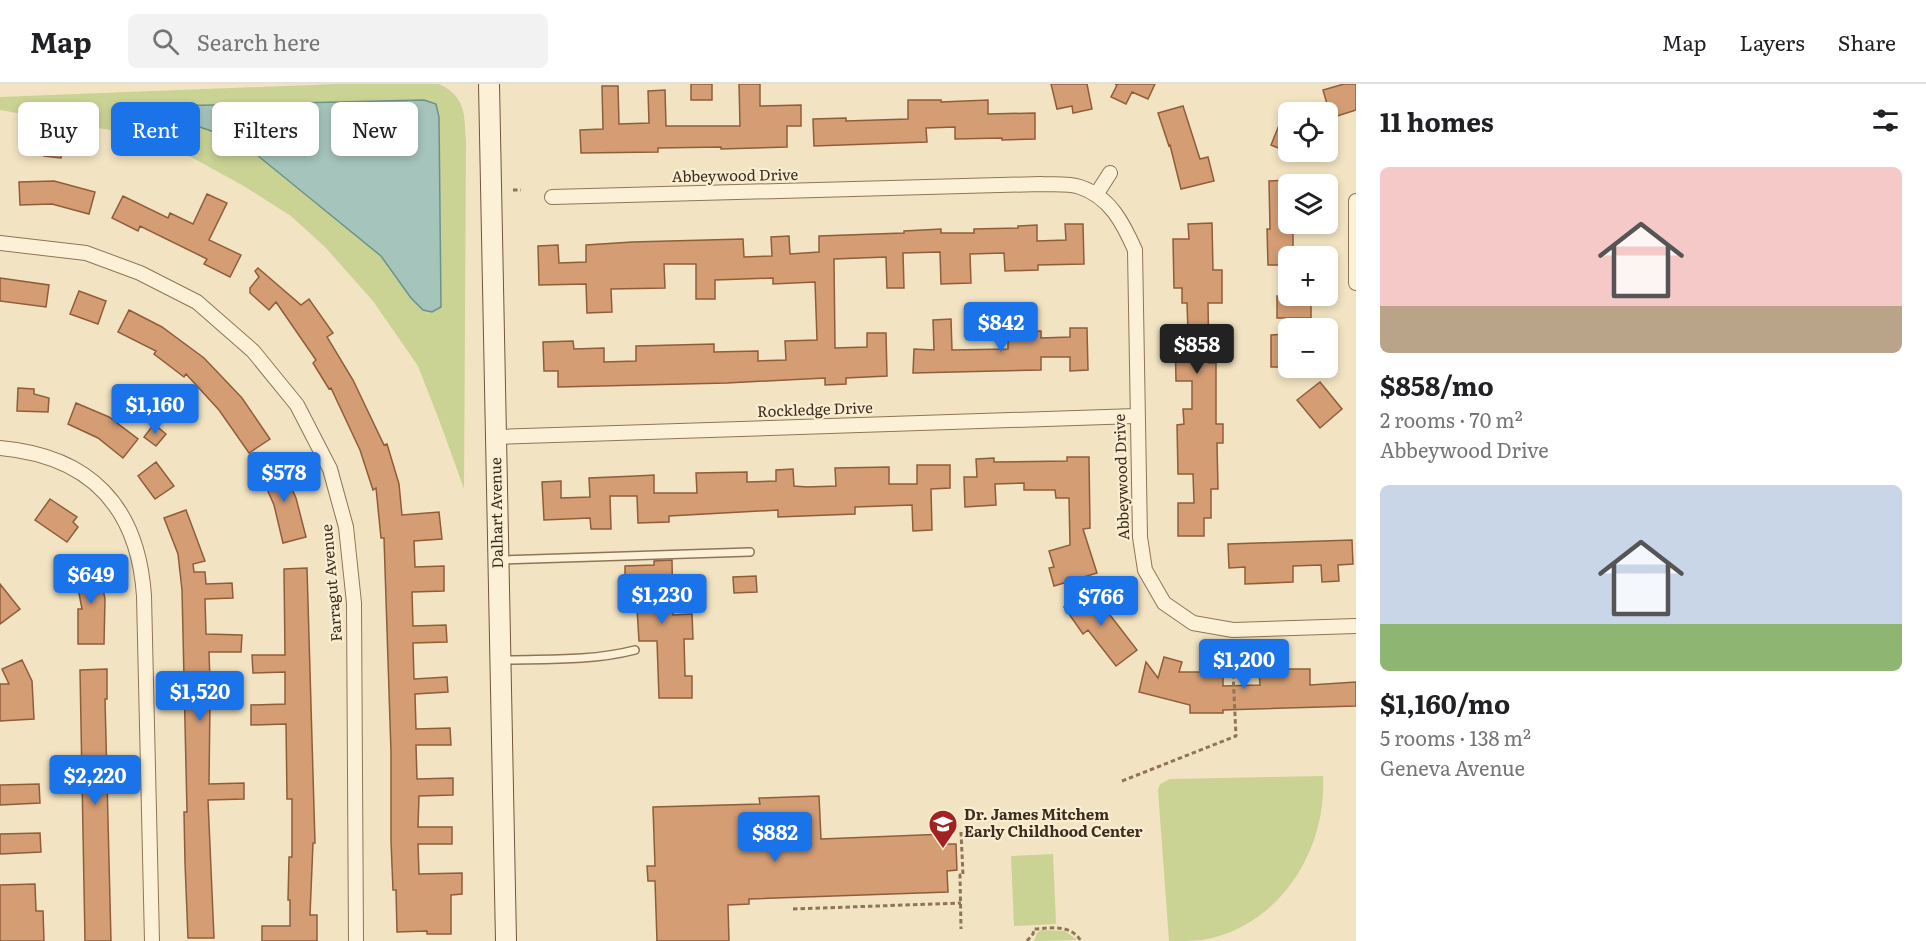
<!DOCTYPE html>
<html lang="en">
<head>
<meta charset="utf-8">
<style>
  :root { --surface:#fff; --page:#f2f2f2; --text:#202124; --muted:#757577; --line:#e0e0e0; --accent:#1a73e8 }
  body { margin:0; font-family:Literata,serif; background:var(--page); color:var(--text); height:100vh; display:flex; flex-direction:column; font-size:22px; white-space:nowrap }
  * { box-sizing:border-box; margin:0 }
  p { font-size:20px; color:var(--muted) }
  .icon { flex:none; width:33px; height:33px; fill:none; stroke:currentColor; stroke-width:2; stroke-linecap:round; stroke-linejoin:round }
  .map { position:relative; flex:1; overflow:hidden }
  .panel { display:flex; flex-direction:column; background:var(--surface); width:570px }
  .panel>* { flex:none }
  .guide { position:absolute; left:18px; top:18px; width:570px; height:54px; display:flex; gap:12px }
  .tools { position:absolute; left:1278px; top:18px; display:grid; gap:12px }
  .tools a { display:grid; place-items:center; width:60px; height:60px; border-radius:9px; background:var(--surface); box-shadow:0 3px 9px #0003; font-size:30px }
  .price { position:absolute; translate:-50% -51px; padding:0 14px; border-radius:6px; background:var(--accent); color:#fff; font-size:20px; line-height:39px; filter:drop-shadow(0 2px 3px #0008) }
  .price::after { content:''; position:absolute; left:50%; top:36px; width:18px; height:14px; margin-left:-9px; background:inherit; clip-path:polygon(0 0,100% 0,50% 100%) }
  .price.active { background:#222; color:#fff }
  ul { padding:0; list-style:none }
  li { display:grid; align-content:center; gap:12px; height:318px; padding:0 24px }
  li span { display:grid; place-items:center; height:186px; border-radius:9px; color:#555 }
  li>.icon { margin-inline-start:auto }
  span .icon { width:108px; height:108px; fill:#fffc; stroke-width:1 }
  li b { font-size:26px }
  h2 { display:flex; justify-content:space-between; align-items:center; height:72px; padding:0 24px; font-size:26px }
  .chip { padding:0 21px; border-radius:9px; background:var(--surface); box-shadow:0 3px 9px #0003; font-size:21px; line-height:54px }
  .chip.active { background:var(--accent); color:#fff }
  header { display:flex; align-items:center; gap:36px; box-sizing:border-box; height:84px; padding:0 30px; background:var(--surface); border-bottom:2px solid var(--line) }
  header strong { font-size:28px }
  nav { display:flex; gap:33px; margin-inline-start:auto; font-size:21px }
  .search { width:420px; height:54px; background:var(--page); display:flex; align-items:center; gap:15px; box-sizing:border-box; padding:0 21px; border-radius:9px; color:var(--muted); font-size:22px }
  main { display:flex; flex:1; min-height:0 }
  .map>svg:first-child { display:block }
  .green { fill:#cad294 }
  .water { fill:#a5c4bb; stroke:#6a948a; stroke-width:1.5 }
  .building { fill:#d49d74; stroke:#905d3a; stroke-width:1.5 }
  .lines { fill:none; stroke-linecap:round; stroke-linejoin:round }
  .lane-casing { stroke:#8e7557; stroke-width:10 }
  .street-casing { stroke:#8e7557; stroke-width:16 }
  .secondary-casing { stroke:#70563a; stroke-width:22 }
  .path { stroke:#8e7557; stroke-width:3; stroke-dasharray:4.5 3; stroke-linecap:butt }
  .lane { stroke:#fcf1d6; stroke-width:7 }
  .street { stroke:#fcf1d6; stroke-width:14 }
  .secondary { stroke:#fcf1d6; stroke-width:20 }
  .labels { text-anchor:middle; stroke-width:4.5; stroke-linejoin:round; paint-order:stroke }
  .street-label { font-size:15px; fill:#3c2c1d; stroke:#f9eed2 }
  .poi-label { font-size:15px; font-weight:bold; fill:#3c2c1d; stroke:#f9eed2; text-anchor:start }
</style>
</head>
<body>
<header>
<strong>Map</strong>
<div class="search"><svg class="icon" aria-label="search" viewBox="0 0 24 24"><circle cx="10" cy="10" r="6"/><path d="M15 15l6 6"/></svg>Search here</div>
<nav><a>Map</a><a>Layers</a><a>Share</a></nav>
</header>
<main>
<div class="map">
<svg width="1356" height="857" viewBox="0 0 1356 857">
  <rect width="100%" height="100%" fill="#f2e4c2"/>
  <!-- green -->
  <path class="green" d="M 337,0 L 439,0 C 467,13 464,32 466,58 L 464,405 L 441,341 L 418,282 L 373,217 L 325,163 L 291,132 L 242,101 L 191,73 L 126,49 L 0,26 L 0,13 Z
    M 1323,692 C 1327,767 1279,843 1202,856 C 1191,857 1180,857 1169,857 L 1158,706 L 1160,700 L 1170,695 Z
    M 1053,770 L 1056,840 L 1014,842 L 1011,772 Z
    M 1041,846 L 1065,847 L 1077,856 L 1034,857 L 1037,849 Z"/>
  <!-- water -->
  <path class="water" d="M 424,16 L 436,20 L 439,33 L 441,223 L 432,228 L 423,226 L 411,214 L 381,172 L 257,71 L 220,50 L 162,30 L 162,24 L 169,22 Z"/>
  <!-- building -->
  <path class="building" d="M 691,0 L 712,0 L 712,16 L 691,16 Z
    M 739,0 L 760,0 L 760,22 L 801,21 L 801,42 L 787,42 L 787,63 L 721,65 L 721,63 L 658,64 L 658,68 L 581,69 L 580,46 L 603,45 L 602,2 L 618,2 L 619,40 L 649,39 L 648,7 L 665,6 L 666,42 L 740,42 Z
    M 1051,0 L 1087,0 L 1092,25 L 1073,29 L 1072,22 L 1057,25 Z
    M 1115,0 L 1155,0 L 1148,15 L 1132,8 L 1126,20 L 1111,13 L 1117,1 Z
    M 1344,0 L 1356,0 L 1356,26 L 1331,34 L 1323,6 Z
    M 908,16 L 941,16 L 941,18 L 988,16 L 988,30 L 1035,29 L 1035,55 L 1002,56 L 1002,54 L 955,55 L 955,43 L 926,44 L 927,58 L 814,62 L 813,35 L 846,34 L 846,37 L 908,35 Z
    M 1288,19 L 1288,68 L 1271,61 Z
    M 1183,22 L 1200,75 L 1208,73 L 1214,97 L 1181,105 L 1170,61 L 1169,62 L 1158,29 Z
    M 45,54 L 62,55 L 61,74 L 44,72 Z
    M 1288,96 L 1288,144 L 1293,144 L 1293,172 L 1288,172 L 1288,181 L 1268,181 L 1267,145 L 1270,145 L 1269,97 Z
    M 54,97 L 95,108 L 89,130 L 52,120 L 20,121 L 19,98 Z
    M 207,110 L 227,119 L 209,156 L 241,171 L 230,193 L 204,180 L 207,175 L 140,142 L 138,147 L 112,134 L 123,112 L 168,134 L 170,129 L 193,140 Z
    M 1212,139 L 1213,186 L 1222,186 L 1222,219 L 1208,219 L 1209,279 L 1216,279 L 1216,340 L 1223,340 L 1223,359 L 1217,359 L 1218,405 L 1211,405 L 1211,434 L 1204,434 L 1204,452 L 1178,452 L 1178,419 L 1194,419 L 1193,390 L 1178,390 L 1177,341 L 1184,340 L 1183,325 L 1192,325 L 1192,297 L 1176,297 L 1175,248 L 1188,248 L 1187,219 L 1182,219 L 1182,204 L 1174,204 L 1173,155 L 1189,155 L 1188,140 Z
    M 1065,140 L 1083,140 L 1084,180 L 1038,181 L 1038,186 L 1005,187 L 1004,169 L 970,170 L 971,199 L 941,200 L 940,168 L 903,169 L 904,204 L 887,204 L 886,173 L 834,175 L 835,264 L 867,263 L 867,249 L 886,249 L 887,292 L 846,294 L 846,300 L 825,301 L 825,294 L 727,299 L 558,303 L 558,287 L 544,287 L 543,258 L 573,257 L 574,265 L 604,264 L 604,278 L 636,277 L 636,262 L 714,260 L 714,268 L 758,267 L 758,277 L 786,276 L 785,257 L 817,256 L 815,198 L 773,200 L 773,194 L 715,196 L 715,215 L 696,215 L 696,180 L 664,180 L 665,204 L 611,205 L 612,228 L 587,229 L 586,200 L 539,201 L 538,162 L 558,161 L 559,179 L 586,178 L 586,161 L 632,158 L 743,155 L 744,173 L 772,172 L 771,153 L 789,152 L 790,170 L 819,168 L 819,152 L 904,149 L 904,147 L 941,145 L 941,149 L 974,149 L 974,145 L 1018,144 L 1018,142 L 1037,141 L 1037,157 L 1066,156 Z
    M 258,184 L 301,221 L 309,215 L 333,249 L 327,253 L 353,296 L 384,361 L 387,360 L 399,400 L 402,431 L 439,428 L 442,455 L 414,457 L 415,483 L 444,482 L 444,507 L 412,508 L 413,542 L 446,541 L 447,558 L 413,559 L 414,595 L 447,593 L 448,608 L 415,610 L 416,645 L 450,644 L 451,661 L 416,661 L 417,695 L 453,694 L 453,711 L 419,712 L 418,743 L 452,743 L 452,760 L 418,760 L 419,790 L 462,789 L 462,810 L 451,811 L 451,850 L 427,850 L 427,847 L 397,848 L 396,806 L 393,806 L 391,757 L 391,668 L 384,454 L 381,454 L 376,404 L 373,406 L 360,366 L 331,304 L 329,305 L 313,279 L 316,276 L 276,218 L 269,226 L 250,209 L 250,204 L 259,193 L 255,187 Z
    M 0,194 L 49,201 L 46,223 L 0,217 Z
    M 79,207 L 106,217 L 98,240 L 70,230 Z
    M 1277,212 L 1311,212 L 1311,234 L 1277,234 Z
    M 129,226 L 162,243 L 204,274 L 242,314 L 270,355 L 249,369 L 219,326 L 186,290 L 184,293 L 154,270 L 156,267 L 118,248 Z
    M 951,235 L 952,266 L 1008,265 L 1008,248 L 1041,247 L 1041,254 L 1070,253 L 1070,244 L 1087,244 L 1088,286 L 1070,287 L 1070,273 L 1041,273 L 1041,286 L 913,289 L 914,265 L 934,266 L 933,236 Z
    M 1288,250 L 1288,283 L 1271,283 L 1271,251 Z
    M 1320,298 L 1342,325 L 1320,344 L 1297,316 Z
    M 18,304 L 34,305 L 34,310 L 49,314 L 48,328 L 17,327 Z
    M 76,319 L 109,333 L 138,355 L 123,374 L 98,354 L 68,340 Z
    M 154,340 L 166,350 L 156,362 L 144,353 Z
    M 1067,373 L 1089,373 L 1090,444 L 1083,445 L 1097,489 L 1054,502 L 1049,484 L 1054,483 L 1049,467 L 1070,461 L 1069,414 L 1056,414 L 1055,406 L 1024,406 L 1024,399 L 995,400 L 996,421 L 965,423 L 964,393 L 977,393 L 976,375 L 994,374 L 994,378 L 1067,377 Z
    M 156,378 L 174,402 L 155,415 L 138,392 Z
    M 280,378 L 296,414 L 306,453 L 283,459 L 274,421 L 259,387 Z
    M 917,381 L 950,381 L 950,404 L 931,405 L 932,446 L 913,447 L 912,421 L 855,423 L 855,430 L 778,433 L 778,426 L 669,432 L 669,438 L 638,439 L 637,412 L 610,412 L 611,445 L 591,445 L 590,434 L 544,436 L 542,398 L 561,397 L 561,414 L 590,413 L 589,394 L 636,392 L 654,391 L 654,409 L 697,409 L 696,389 L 747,388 L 747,398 L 776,397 L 776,386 L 793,385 L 794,402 L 807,403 L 836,402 L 835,384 L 889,383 L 889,400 L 917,400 Z
    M 50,415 L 77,433 L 73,438 L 78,443 L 67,458 L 35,436 Z
    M 186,426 L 205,477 L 193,480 L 194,488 L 205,488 L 206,500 L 232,499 L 233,514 L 205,515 L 206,550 L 242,551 L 241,568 L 209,568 L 210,598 L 238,597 L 238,616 L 210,617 L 209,700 L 244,699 L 244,715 L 208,716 L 214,854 L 188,854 L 185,779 L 184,728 L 187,728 L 182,506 L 178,470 L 164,434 Z
    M 1352,456 L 1353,480 L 1338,481 L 1339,497 L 1322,498 L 1321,481 L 1293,482 L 1293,498 L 1245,500 L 1245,483 L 1229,484 L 1228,460 Z
    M 672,476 L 673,531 L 692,530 L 693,555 L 684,555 L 685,592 L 692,592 L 692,614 L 659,614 L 657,557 L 639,557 L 636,508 L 625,508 L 625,482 L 654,481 L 654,477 Z
    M 98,478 L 105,515 L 104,560 L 78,560 L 78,525 L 82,525 L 74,483 Z
    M 307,484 L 315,759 L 313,759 L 310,831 L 317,831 L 317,857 L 262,857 L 262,842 L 290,842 L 290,816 L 288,816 L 289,773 L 292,773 L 292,715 L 287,715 L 286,640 L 251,641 L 251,621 L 285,620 L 285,588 L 253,589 L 252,571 L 285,571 L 284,485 Z
    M 756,492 L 757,508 L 734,509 L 733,493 Z
    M 0,500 L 20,525 L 0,540 Z
    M 1084,509 L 1092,521 L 1105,512 L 1116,527 L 1110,531 L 1137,566 L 1116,582 L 1088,546 L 1083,550 L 1064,523 Z
    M 1164,573 L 1182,578 L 1179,588 L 1223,588 L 1223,602 L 1260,601 L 1259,585 L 1310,585 L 1310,601 L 1356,598 L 1356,622 L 1223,626 L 1223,629 L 1190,629 L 1190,621 L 1139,608 L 1146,578 L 1158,594 Z
    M 22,576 L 32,597 L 34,635 L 0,637 L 0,600 L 9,600 L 2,585 Z
    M 107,585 L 107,615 L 105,615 L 111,857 L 85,857 L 80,586 Z
    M 39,700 L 40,719 L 0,721 L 0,701 Z
    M 819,712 L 821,755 L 946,750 L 946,760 L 956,760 L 957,786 L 947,787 L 948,808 L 749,815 L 749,820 L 728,821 L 729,857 L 657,857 L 655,797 L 648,797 L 647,782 L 655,782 L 653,723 L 760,720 L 759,714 Z
    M 40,749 L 41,768 L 0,770 L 0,750 Z
    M 35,800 L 36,827 L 43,827 L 44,857 L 0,857 L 0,801 Z"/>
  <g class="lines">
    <!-- lane casing -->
    <g class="lane-casing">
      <path id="lane" d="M 501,476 L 750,468
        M 503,576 C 547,575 592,577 635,566"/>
    </g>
    <!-- street casing -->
    <g class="street-casing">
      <path id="street" d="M 1096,111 L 1110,89
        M 552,113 L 1041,100 C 1053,101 1068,99 1080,103 C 1110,113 1123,139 1135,166 L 1140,453 L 1145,486 L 1164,519 L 1193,539 L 1233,546 L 1356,542
        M 1356,117 L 1356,199
        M 0,159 L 86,169 L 140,189 L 197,218 L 253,267 L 297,321 L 330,385 L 346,443 L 354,519 L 356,857
        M 495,353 L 1136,332
        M 0,364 C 90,372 138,422 144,512 L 152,857"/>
    </g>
    <!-- secondary casing -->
    <g class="secondary-casing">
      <path id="secondary" d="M 489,0 L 506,857"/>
    </g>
    <!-- path -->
    <path class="path" d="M 513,106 L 521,106
      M 1122,697 L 1236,652 L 1232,567
      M 961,748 L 963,791 L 960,791 L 961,845
      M 793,825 L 961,819
      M 1027,857 L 1033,850 L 1034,845 C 1052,844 1070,840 1081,857"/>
    <!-- lane -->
    <use href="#lane" class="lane"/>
    <!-- street -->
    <use href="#street" class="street"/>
    <!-- secondary -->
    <use href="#secondary" class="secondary"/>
  </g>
  <!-- icons -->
  <defs>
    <g id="school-pin" transform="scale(1.5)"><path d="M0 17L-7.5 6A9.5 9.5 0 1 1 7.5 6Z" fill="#a32121" stroke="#f9eed2"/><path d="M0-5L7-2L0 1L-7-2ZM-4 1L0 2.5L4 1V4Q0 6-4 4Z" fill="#fff"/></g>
  </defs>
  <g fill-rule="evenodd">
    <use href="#school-pin" x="943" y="740"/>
  </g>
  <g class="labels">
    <!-- street labels -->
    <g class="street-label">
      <text transform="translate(735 92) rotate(-1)" y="5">Abbeywood Drive</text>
      <text transform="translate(815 326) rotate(-2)" y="5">Rockledge Drive</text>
      <text transform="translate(1122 393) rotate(-92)" y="5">Abbeywood Drive</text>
      <text transform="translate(497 429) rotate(-91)" y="5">Dalhart Avenue</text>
      <text transform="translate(332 499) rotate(-95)" y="5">Farragut Avenue</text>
    </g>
    <!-- poi labels -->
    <g class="poi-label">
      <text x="964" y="736">Dr. James Mitchem<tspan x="964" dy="17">Early Childhood Center</tspan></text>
    </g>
  </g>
</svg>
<div class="tools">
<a><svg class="icon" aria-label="locate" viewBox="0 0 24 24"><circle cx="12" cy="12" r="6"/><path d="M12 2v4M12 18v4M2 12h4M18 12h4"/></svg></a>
<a><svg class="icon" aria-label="layers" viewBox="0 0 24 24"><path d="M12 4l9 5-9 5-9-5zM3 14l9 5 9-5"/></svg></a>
<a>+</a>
<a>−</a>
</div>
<b class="price" style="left:1001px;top:269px">$842</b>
<b class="price active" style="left:1197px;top:291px">$858</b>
<b class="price" style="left:155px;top:351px">$1,160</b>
<b class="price" style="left:284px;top:419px">$578</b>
<b class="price" style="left:91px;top:521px">$649</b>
<b class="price" style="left:662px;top:541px">$1,230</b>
<b class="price" style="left:1101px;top:543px">$766</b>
<b class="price" style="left:1244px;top:606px">$1,200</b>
<b class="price" style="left:200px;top:638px">$1,520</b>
<b class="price" style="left:95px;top:722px">$2,220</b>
<b class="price" style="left:775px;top:779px">$882</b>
<div class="guide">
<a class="chip">Buy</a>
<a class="chip active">Rent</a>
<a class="chip">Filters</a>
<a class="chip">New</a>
</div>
</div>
<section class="panel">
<h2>11 homes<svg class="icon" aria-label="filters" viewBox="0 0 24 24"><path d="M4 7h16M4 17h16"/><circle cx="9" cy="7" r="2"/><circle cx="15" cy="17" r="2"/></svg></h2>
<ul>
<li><span style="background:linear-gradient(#f6c9c9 75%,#b9a48a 0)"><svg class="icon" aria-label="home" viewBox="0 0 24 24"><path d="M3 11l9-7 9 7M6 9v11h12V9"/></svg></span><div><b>$858/mo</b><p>2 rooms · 70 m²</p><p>Abbeywood Drive</p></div></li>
<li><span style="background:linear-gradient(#c9d6e8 75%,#8fb573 0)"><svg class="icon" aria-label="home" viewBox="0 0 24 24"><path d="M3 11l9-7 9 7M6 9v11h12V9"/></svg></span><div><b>$1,160/mo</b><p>5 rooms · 138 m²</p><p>Geneva Avenue</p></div></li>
</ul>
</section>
</main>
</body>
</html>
